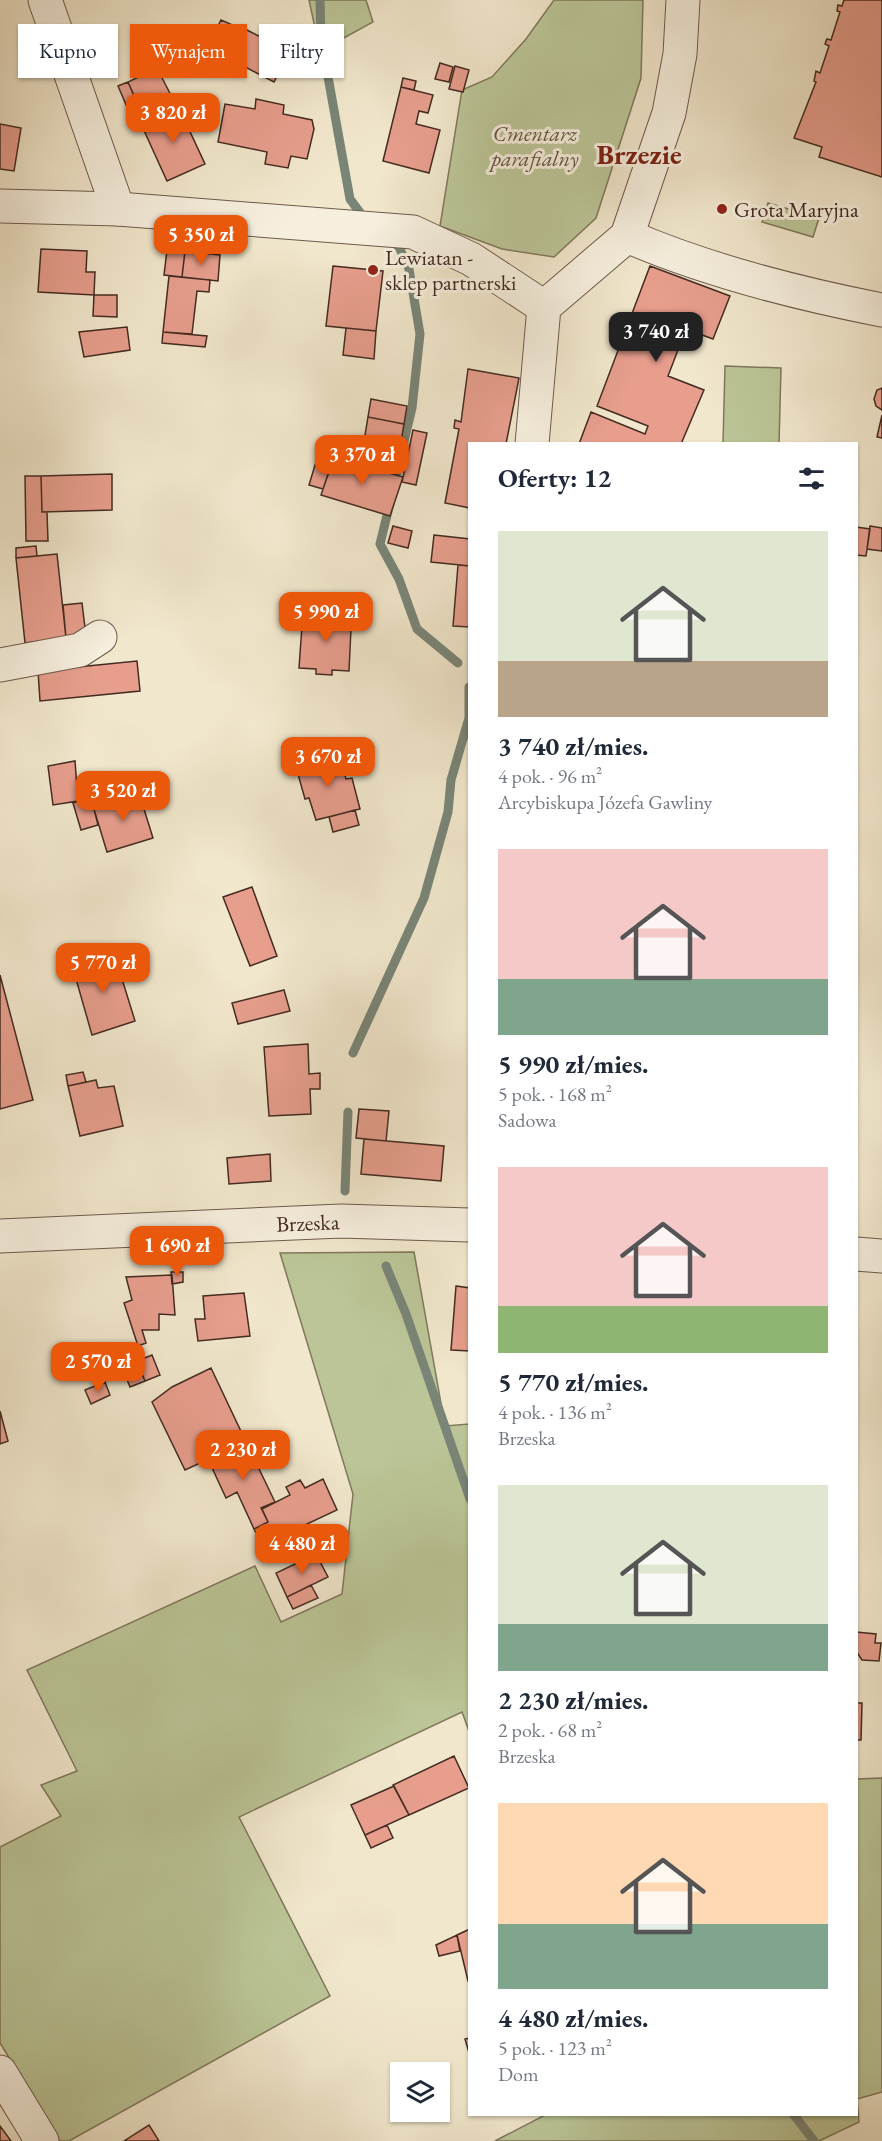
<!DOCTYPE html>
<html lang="pl">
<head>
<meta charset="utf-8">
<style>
  :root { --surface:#fff; --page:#f6f6f7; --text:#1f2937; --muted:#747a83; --accent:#ea580c }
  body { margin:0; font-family:"EB Garamond",serif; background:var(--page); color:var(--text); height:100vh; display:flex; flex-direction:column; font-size:22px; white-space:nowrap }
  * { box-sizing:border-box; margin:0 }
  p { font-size:20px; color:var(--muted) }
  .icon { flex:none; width:33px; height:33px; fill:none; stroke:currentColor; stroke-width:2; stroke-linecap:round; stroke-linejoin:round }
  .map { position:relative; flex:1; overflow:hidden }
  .drawer { position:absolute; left:468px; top:442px; width:390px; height:1674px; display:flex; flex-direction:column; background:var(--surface); border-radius:0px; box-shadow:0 2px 4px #0004 }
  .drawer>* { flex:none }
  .top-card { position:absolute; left:18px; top:24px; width:360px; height:54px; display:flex; gap:12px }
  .tools { position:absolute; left:390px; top:2062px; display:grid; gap:12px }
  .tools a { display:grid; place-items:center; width:60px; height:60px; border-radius:0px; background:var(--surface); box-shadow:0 2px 4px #0004; font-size:30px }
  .price { position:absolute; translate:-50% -51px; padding:0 14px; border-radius:12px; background:var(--accent); color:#fff; font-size:20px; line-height:39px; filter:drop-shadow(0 2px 3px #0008) }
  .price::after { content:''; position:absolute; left:50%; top:36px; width:18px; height:14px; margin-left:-9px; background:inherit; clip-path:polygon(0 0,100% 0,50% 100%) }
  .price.current { background:#222; color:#fff }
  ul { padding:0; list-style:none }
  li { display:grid; align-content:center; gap:12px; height:318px; padding:0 30px }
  li span { display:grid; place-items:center; height:186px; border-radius:0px; color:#555 }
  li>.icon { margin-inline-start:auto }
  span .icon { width:108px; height:108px; fill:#fffc; stroke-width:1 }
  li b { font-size:26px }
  h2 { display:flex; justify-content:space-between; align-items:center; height:72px; padding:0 30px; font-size:26px }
  .tag { padding:0 21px; border-radius:0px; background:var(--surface); box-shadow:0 2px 4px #0004; font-size:21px; line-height:54px }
  .tag.current { background:var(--accent); color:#fff }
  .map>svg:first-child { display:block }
  .green { fill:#bbc597; stroke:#80785c; stroke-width:1.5 }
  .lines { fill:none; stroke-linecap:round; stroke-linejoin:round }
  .stream { stroke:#798577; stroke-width:9 }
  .building { fill:#e79e8d; stroke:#442b21; stroke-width:1.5 }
  .minor-casing { stroke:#6f5a4c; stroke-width:35 }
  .minor { stroke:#f6efde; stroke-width:33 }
  .poi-dot { fill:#8f2418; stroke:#f6efde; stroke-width:2 }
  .labels { text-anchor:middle; stroke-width:6; stroke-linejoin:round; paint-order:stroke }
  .park-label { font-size:22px; font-style:italic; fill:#62523e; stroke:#f6efde }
  .poi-label { font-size:22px; fill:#442b21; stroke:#f6efde; text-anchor:start }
  .street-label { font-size:22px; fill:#442b21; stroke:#f6efde }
  .district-label { font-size:28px; font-weight:bold; fill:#7a1f14; stroke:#f6efde }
</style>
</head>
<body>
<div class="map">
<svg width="882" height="2141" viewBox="0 0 882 2141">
  <rect width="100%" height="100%" fill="#f1e7cc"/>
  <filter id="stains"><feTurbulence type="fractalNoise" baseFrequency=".00333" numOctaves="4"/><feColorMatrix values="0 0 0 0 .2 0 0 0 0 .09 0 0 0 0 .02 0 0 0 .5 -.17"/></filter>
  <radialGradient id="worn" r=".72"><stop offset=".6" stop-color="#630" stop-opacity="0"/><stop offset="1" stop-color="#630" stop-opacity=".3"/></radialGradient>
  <!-- green -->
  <path class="green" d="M 309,0 L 366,0 L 373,22 L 320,51 Z
    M 554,0 L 643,0 L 641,78 L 596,218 L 554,257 L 502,249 L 440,226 L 462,90 L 492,77 L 526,39 Z
    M 768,203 L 819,218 L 813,237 L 762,222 Z
    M 725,366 L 781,368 L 779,444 L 723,444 Z
    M 414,1252 L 445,1426 L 469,1424 L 469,1731 L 462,1712 L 239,1817 L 330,1996 L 69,2141 L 60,2141 L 0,2043 L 0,1847 L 61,1816 L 41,1785 L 77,1771 L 27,1670 L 255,1566 L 281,1622 L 342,1594 L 353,1494 L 280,1253 Z
    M 882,1778 L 882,2092 L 857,2099 L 859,2122 L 819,2141 L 495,2141 L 545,2115 L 856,2115 L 857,1779 Z"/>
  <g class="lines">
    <!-- stream -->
    <path class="stream" d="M 320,0 L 321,38 L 350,199 L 364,218
      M 391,240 L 399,247 L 409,269 L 420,334 L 412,408 L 393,487
      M 390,503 L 380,544 L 399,579 L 417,629 L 458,663
      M 353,1053 L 424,898 L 448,812 L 451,780 L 469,718 L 469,687
      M 345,1191 L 348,1112
      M 386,1266 L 406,1314 L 470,1499
      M 794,2115 L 814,2141"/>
  </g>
  <!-- building -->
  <path class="building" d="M 844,0 L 882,0 L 882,177 L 819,157 L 822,147 L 794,138 L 816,82 L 814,81 L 816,71 L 820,73 L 829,46 L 825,44 L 827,39 L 831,40 L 840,12 L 837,11 L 838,5 L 842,6 Z
    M 221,20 L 244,30 L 233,51 L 211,40 Z
    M 245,29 L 290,52 L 274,82 L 230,59 Z
    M 440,63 L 453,67 L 449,82 L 435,79 Z
    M 455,66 L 469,70 L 463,92 L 449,89 Z
    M 157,68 L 178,109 L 146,122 L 128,82 Z
    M 403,78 L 416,81 L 414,90 L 401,87 Z
    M 128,82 L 137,103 L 127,107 L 118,86 Z
    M 401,87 L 433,95 L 428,113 L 419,111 L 416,124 L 440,130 L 429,173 L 383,161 Z
    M 256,99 L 284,105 L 283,114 L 312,120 L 314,129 L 307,159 L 291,156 L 288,168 L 265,164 L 267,152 L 218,142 L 225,104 L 255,109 Z
    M 179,108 L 205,164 L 167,181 L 141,124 Z
    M 0,124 L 21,128 L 14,171 L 0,169 Z
    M 41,249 L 87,251 L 86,272 L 95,272 L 94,295 L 38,292 Z
    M 167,250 L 185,251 L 182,277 L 164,275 Z
    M 185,251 L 220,255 L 218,281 L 182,277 Z
    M 333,266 L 383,271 L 376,331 L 326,326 Z
    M 650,266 L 730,296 L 713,339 L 686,329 L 668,376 L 704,390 L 681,444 L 579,444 L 591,412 L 645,434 L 648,426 L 597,406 Z
    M 169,276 L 210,280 L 209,292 L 197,291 L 192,334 L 163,332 Z
    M 94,295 L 117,295 L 117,317 L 93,316 Z
    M 127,327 L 130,350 L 84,357 L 79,332 Z
    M 346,328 L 376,331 L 374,359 L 343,355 Z
    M 163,332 L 207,336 L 205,347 L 162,343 Z
    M 468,369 L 519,378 L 506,444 L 470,444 L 470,508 L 445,503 L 459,429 L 454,428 L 455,420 L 461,422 Z
    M 882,388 L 882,410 L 876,406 L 874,399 L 877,390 Z
    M 371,399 L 407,406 L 404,424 L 368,417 Z
    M 882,415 L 882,438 L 877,437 Z
    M 368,417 L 404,424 L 398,459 L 362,453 Z
    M 413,430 L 427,433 L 416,485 L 402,482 Z
    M 319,452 L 334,457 L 323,489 L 309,485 Z
    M 334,457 L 403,477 L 390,516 L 321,495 Z
    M 112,474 L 112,510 L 42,512 L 41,476 Z
    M 25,476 L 41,476 L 42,512 L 47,512 L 48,541 L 26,541 Z
    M 393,526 L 412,531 L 408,548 L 388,543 Z
    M 870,526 L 882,528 L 882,551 L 867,549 Z
    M 856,527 L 870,529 L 866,556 L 856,555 Z
    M 434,535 L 470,539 L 470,566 L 431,562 Z
    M 36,546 L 37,556 L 16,558 L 16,548 Z
    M 57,554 L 66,638 L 25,643 L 16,558 Z
    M 458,565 L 470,566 L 470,627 L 453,626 Z
    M 82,603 L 86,636 L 66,638 L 63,605 Z
    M 310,610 L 346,612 L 345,628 L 351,629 L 349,671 L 332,670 L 332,675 L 316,674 L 316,669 L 299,668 L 302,626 L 309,626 Z
    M 137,661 L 140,691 L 40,701 L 38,671 Z
    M 339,754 L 346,779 L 352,778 L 360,809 L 316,820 L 309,798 L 305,799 L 296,767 Z
    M 75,761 L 78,801 L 53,805 L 48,766 Z
    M 139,793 L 153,838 L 107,852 L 93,806 Z
    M 91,797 L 98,825 L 81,830 L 73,803 Z
    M 355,810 L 359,825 L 333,832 L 329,817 Z
    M 252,887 L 277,956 L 250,966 L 223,897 Z
    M 114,953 L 135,1021 L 92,1035 L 72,965 Z
    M 0,975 L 33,1100 L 0,1109 Z
    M 284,990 L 290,1011 L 238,1024 L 232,1003 Z
    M 308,1044 L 309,1074 L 320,1073 L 320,1089 L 310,1089 L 311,1114 L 269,1116 L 264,1047 Z
    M 83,1072 L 86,1082 L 68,1086 L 66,1075 Z
    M 96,1080 L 98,1088 L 114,1086 L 123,1126 L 80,1136 L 68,1086 Z
    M 359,1109 L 389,1111 L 386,1141 L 356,1138 Z
    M 364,1139 L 444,1146 L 441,1181 L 361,1174 Z
    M 270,1154 L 271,1181 L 229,1184 L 227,1158 Z
    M 171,1272 L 183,1272 L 183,1282 L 172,1284 Z
    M 172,1275 L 175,1315 L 159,1314 L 159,1330 L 142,1330 L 146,1343 L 138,1346 L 124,1303 L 132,1300 L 126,1277 Z
    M 456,1286 L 470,1288 L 470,1351 L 451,1350 Z
    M 244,1293 L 250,1336 L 198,1341 L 195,1319 L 205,1319 L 203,1296 Z
    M 152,1355 L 160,1375 L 145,1381 L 137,1361 Z
    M 134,1357 L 145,1381 L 130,1387 L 120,1362 Z
    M 211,1368 L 246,1442 L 185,1470 L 152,1402 L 172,1387 Z
    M 105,1382 L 110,1395 L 91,1404 L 85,1390 Z
    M 0,1411 L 8,1441 L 0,1444 Z
    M 246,1442 L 275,1502 L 261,1508 L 268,1522 L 254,1529 L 237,1492 L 226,1498 L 208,1459 Z
    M 323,1479 L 337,1510 L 262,1545 L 254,1529 L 268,1522 L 262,1509 L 290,1495 L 286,1487 L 300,1480 L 305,1488 Z
    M 316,1554 L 328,1577 L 287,1597 L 276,1573 Z
    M 311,1585 L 318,1598 L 293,1609 L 287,1597 Z
    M 856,1632 L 876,1634 L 875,1643 L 881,1643 L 879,1661 L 862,1660 L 856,1651 Z
    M 856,1703 L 862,1703 L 861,1740 L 856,1740 Z
    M 454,1756 L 469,1788 L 409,1815 L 393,1785 Z
    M 394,1786 L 409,1815 L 365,1835 L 351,1805 Z
    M 387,1825 L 393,1838 L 371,1848 L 365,1835 Z
    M 470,1929 L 470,1980 L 468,1981 L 457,1935 Z
    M 457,1935 L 460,1951 L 439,1956 L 436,1945 Z
    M 470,2038 L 470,2056 L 465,2039 Z
    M 149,2125 L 159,2141 L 124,2141 Z
    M 0,2126 L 11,2141 L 0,2141 Z"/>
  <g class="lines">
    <!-- minor casing -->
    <g class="minor-casing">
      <g id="minor">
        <path d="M 45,0 L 118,209"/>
        <path d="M 0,206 L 118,209 L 413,232 L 471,259 L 544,307"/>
        <path d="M 627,236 C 708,271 795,293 882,310"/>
        <path d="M 532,444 L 544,307 L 627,236 L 669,113 L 680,54 L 683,0"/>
        <path d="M 0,665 L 80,650 L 100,637"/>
        <path id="s1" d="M 0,1236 L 341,1221 L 470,1225"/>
        <path d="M 856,1254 L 882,1256"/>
        <path d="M 0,2072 L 42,2141"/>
      </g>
    </g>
    <!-- minor -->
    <use href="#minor" class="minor"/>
  </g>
  <!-- markers -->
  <g class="poi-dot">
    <circle cx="722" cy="209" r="6"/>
    <circle cx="373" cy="270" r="6"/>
  </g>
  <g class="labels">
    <!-- park labels -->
    <g class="park-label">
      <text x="535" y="141">Cmentarz<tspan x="535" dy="25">parafialny</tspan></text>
    </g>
    <!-- poi labels -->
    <g class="poi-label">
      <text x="734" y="217">Grota Maryjna</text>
      <text x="385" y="265">Lewiatan -<tspan x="385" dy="25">sklep partnerski</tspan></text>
    </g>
    <!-- street labels -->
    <g class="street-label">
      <text dy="8" stroke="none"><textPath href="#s1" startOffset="308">Brzeska</textPath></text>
    </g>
    <!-- district labels -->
    <g class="district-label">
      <text x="639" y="164">Brzezie</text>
    </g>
  </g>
  <rect width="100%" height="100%" filter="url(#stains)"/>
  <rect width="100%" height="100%" fill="url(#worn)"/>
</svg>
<div class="tools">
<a><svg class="icon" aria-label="layers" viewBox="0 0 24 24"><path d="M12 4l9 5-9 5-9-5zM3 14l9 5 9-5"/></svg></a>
</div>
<b class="price" style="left:173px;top:144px">3 820 zł</b>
<b class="price" style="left:201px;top:266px">5 350 zł</b>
<b class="price current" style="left:656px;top:363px">3 740 zł</b>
<b class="price" style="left:362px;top:486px">3 370 zł</b>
<b class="price" style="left:326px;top:643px">5 990 zł</b>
<b class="price" style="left:328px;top:788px">3 670 zł</b>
<b class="price" style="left:123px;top:822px">3 520 zł</b>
<b class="price" style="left:103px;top:994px">5 770 zł</b>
<b class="price" style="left:177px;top:1277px">1 690 zł</b>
<b class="price" style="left:98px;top:1393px">2 570 zł</b>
<b class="price" style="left:243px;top:1481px">2 230 zł</b>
<b class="price" style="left:302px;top:1575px">4 480 zł</b>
<div class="top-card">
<a class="tag">Kupno</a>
<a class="tag current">Wynajem</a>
<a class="tag">Filtry</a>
</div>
<section class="drawer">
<h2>Oferty: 12<svg class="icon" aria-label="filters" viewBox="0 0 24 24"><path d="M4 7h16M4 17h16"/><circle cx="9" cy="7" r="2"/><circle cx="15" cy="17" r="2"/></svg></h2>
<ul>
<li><span style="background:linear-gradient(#dfe7d0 70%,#b9a48a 0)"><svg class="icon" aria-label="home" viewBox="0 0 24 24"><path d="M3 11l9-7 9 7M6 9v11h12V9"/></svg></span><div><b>3 740 zł/mies.</b><p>4 pok. · 96 m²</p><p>Arcybiskupa Józefa Gawliny</p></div></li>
<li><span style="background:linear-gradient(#f6c9c9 70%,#7fa58c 0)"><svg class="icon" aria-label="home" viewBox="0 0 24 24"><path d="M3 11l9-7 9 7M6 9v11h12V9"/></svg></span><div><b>5 990 zł/mies.</b><p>5 pok. · 168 m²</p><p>Sadowa</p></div></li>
<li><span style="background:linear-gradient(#f6c9c9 75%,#8fb573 0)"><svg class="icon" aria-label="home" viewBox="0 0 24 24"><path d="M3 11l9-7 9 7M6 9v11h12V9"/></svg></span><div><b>5 770 zł/mies.</b><p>4 pok. · 136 m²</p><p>Brzeska</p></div></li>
<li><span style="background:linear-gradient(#dfe7d0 75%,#7fa58c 0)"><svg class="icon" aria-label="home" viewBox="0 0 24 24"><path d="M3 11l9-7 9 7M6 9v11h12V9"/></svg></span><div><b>2 230 zł/mies.</b><p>2 pok. · 68 m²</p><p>Brzeska</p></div></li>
<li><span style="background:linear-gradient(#ffd9b3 65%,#7fa58c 0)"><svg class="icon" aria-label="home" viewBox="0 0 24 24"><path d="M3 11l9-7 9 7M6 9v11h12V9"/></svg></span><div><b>4 480 zł/mies.</b><p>5 pok. · 123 m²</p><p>Dom</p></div></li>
</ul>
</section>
</div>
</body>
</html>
